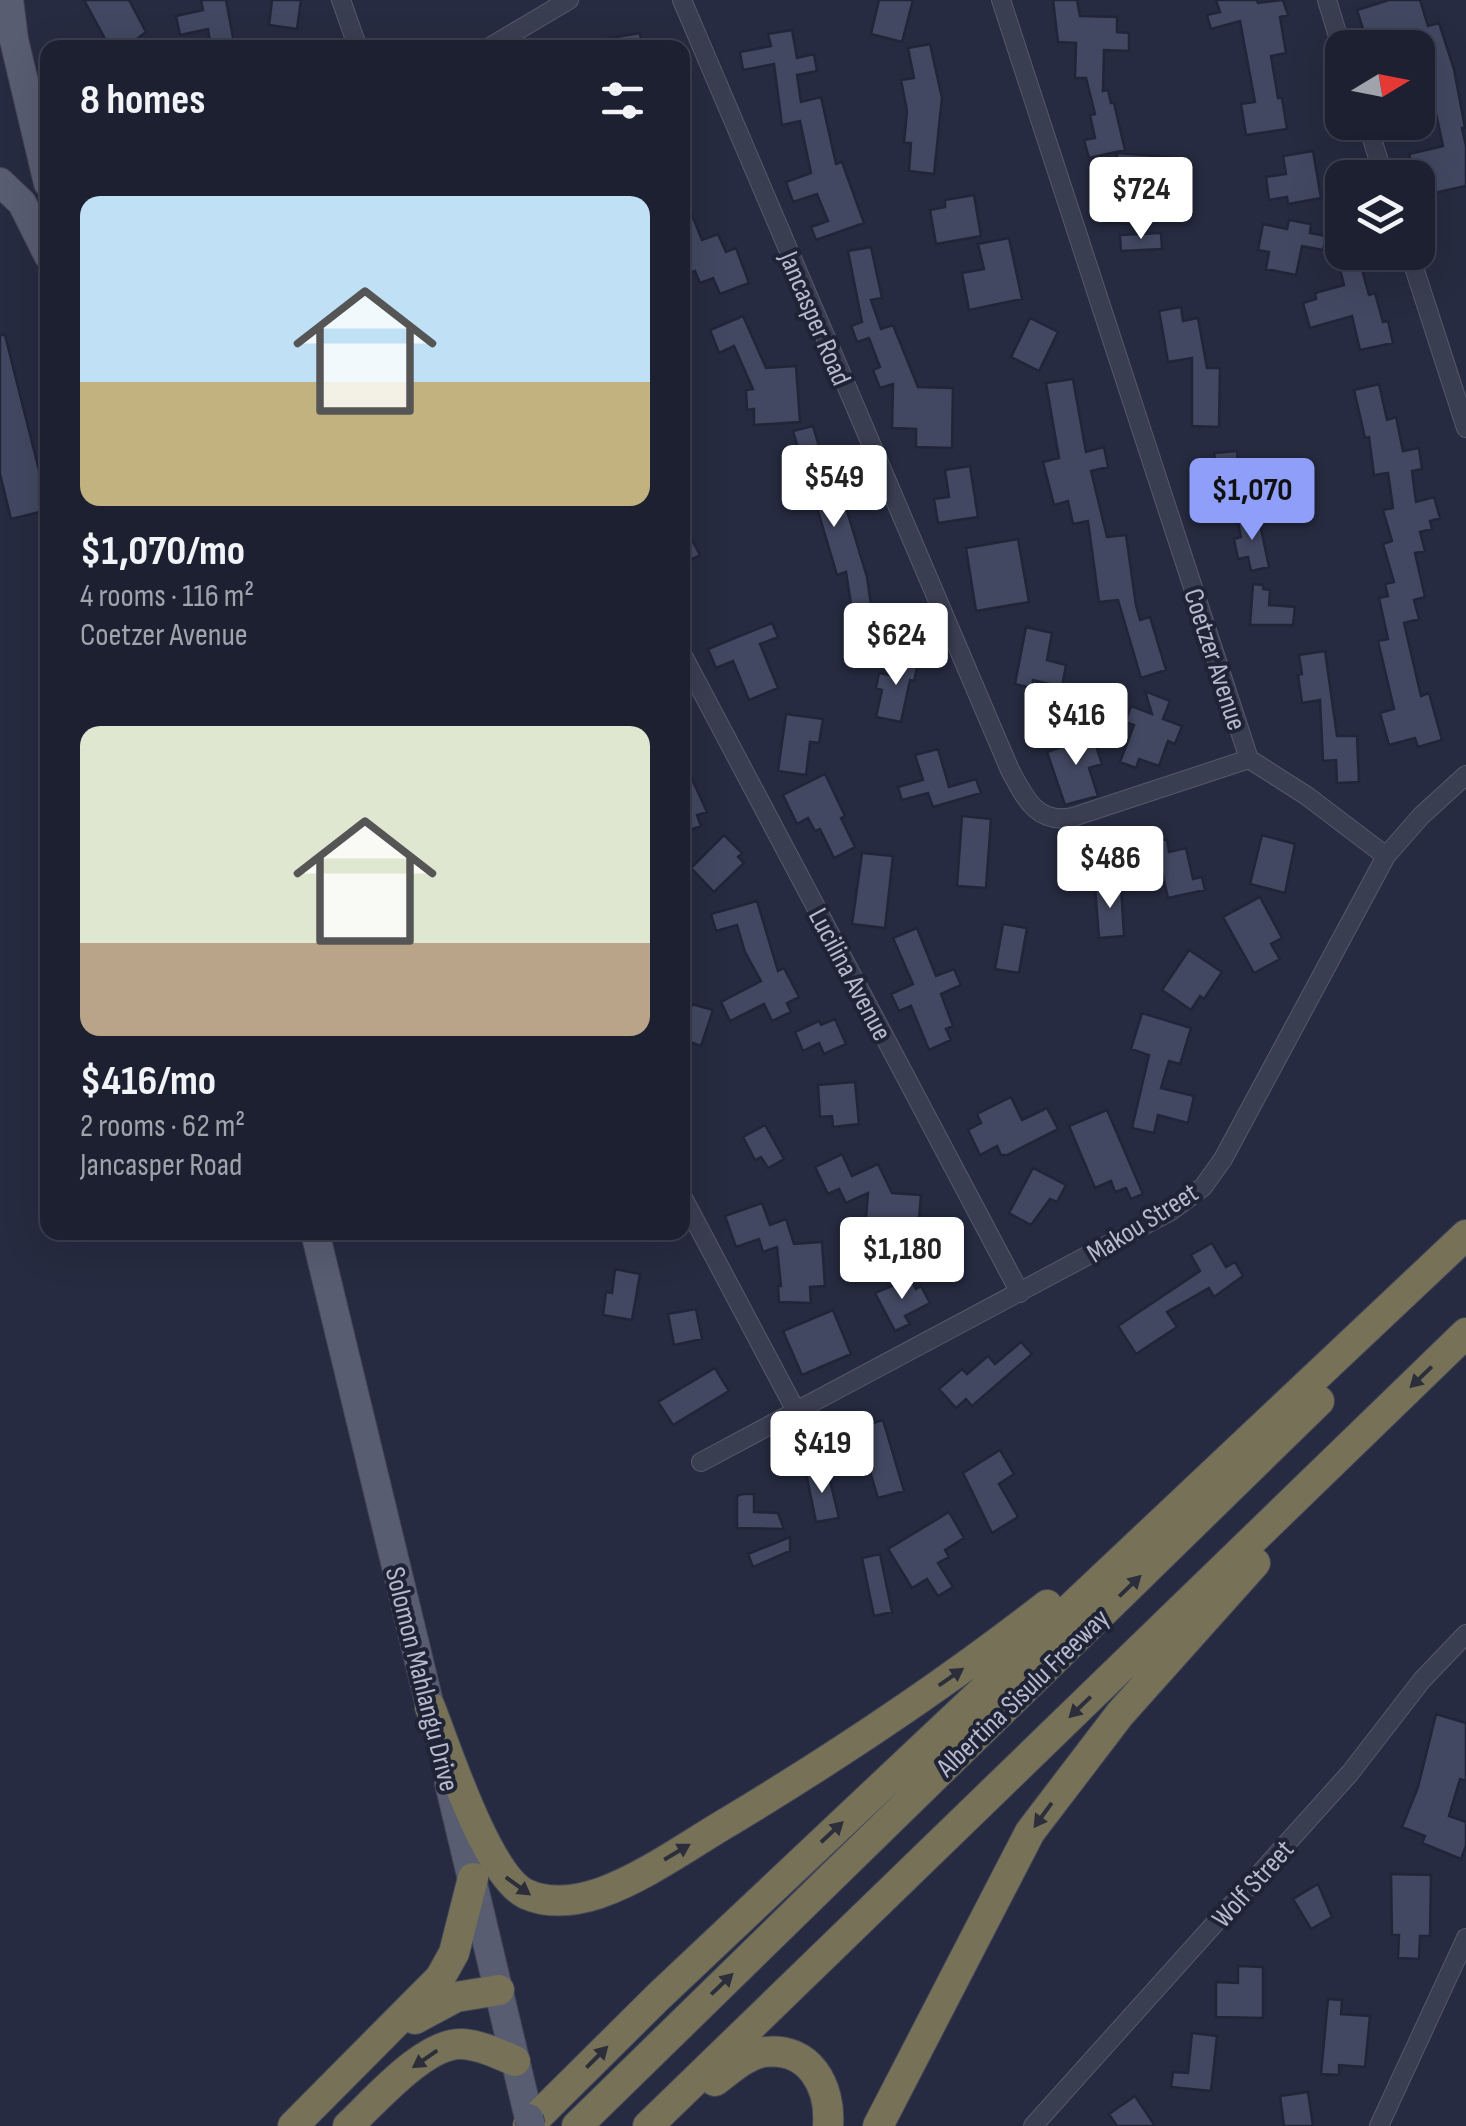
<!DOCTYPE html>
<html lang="en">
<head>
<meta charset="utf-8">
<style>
  :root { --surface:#1c2031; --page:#292d3d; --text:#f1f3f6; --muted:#a0a3ab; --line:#3a3e4d; --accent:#8f9ef8 }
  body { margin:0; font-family:"Sofia Sans Condensed",sans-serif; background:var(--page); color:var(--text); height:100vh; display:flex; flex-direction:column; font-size:38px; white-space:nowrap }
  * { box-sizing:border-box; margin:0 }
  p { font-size:32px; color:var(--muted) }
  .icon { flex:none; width:55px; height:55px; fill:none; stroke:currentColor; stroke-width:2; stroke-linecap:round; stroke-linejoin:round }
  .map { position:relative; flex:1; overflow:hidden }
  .panel { position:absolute; left:40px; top:40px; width:650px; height:1200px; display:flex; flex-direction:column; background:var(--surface); border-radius:20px; box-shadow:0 10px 40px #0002,0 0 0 2px var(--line) }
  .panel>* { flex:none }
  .needle { width:65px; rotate:80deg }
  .fabs { position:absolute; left:1325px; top:30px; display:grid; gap:20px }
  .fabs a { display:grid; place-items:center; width:110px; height:110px; border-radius:20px; background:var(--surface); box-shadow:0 10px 40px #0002,0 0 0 2px var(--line); font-size:50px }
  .price { position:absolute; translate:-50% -85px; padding:0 22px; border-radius:10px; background:#fff; color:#222; font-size:32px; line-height:65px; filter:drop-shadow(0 2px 5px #0008) }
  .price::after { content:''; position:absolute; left:50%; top:60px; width:30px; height:22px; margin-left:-15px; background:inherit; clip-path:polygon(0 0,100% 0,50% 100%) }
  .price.selected { background:var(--accent); color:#111 }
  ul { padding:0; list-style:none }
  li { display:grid; align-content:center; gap:20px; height:530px; padding:0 40px }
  li span { display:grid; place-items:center; height:310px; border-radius:20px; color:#555 }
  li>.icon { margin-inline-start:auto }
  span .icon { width:180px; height:180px; fill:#fffc; stroke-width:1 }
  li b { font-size:42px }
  h2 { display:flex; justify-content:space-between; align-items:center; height:120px; padding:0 40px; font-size:42px }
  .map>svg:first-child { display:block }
  .building { fill:#424861; stroke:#212538; stroke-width:2.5 }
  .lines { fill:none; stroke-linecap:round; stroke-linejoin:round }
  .street-casing { stroke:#55596b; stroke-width:20 }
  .primary-casing { stroke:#44475a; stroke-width:30 }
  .highway-casing { stroke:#424658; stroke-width:32 }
  .street { stroke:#3a3e51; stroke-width:18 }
  .primary { stroke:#585d71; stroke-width:28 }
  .highway { stroke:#777257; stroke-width:30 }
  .primary-bridge-casing { stroke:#44475a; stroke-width:30; stroke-linecap:butt }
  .primary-bridge { stroke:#585d71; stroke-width:28 }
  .oneway { fill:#2c2f3b }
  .labels { text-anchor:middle; stroke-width:8; stroke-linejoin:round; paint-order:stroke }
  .street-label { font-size:28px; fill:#b7bacb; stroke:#1f2336 }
</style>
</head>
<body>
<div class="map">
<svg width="1466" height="2126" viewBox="0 0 1466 2126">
  <rect width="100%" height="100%" fill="#262b41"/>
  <!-- building -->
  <path class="building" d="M 84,0 L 129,0 L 146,32 L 125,48 L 110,48 Z
    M 201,0 L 226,0 L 235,48 L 211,48 L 208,29 L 180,35 L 176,16 L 203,10 Z
    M 272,0 L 301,0 L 297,29 L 269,25 Z
    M 879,0 L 913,0 L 902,42 L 871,34 Z
    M 1053,0 L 1077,0 L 1080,16 L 1117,17 L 1117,32 L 1129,33 L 1129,51 L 1104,50 L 1103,91 L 1108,90 L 1111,103 L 1114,103 L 1125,150 L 1089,158 L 1084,140 L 1095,138 L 1090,115 L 1095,114 L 1086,78 L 1075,78 L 1076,43 L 1058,42 Z
    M 1216,0 L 1257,0 L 1258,3 L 1283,0 L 1288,15 L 1280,17 L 1286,53 L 1271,56 L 1278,98 L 1282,98 L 1287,129 L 1246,135 L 1241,104 L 1255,102 L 1240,21 L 1211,29 L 1207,15 L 1220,12 Z
    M 1389,0 L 1420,0 L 1428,26 L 1439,23 L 1454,69 L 1465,128 L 1462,128 L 1466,146 L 1466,186 L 1434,193 L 1430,177 L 1420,180 L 1418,172 L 1414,173 L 1409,154 L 1443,146 L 1428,77 L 1420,80 L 1418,48 L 1369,48 L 1357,10 Z
    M 792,30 L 797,58 L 814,54 L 817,71 L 797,75 L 801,102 L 821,97 L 836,164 L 842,162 L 864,223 L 816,240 L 811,227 L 828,221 L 817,194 L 793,202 L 786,182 L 811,173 L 800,121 L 782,125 L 774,64 L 743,70 L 740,52 L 771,46 L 768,34 Z
    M 640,33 L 642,48 L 599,48 L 599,40 Z
    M 930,44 L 942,98 L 934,174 L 909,171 L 911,143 L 904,143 L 907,111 L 901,80 L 914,78 L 908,48 Z
    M 1313,151 L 1321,198 L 1288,204 L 1287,197 L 1269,200 L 1266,177 L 1286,174 L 1283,156 Z
    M 1117,153 L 1169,157 L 1167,181 L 1161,180 L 1160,194 L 1133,191 L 1131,224 L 1107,222 L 1109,186 L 1115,186 Z
    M 682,190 L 702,240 L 718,234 L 726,252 L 736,248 L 749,283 L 720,294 L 713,278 L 700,283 L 695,271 L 682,276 Z
    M 974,195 L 981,236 L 936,244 L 930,210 L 945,207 L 945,200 Z
    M 1289,220 L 1311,224 L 1310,233 L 1326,236 L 1323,250 L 1302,246 L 1296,275 L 1266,269 L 1269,252 L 1258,250 L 1263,224 L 1287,229 Z
    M 1161,233 L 1162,249 L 1121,251 L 1120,235 Z
    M 1009,238 L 1022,299 L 969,310 L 962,273 L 984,269 L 978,244 Z
    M 871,247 L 882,298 L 871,300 L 881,329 L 893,325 L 918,387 L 953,388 L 952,448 L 916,447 L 916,429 L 892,428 L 893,384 L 880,388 L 873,370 L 880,367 L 869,338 L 857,342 L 851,326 L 862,322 L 848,251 Z
    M 1360,263 L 1369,295 L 1375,293 L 1383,322 L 1388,321 L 1393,343 L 1360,350 L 1352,316 L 1310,328 L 1303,303 L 1316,299 L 1315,293 L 1344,285 L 1340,269 Z
    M 1181,307 L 1183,321 L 1198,318 L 1207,368 L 1220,368 L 1219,427 L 1192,426 L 1192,358 L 1168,362 L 1159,311 Z
    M 743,316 L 766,368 L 796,366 L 800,422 L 754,425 L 754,409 L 747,410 L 746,390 L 753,389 L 734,346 L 719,353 L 710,330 Z
    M 1030,318 L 1058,332 L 1039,371 L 1011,357 Z
    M 0,335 L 5,335 L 48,506 L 48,510 L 11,519 L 0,474 Z
    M 1073,379 L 1086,452 L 1104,447 L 1108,467 L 1091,471 L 1107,537 L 1126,535 L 1136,605 L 1140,620 L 1150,617 L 1166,670 L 1141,678 L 1118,600 L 1099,602 L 1088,521 L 1073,524 L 1068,501 L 1054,505 L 1043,462 L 1059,458 L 1046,383 Z
    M 1379,384 L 1387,420 L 1396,417 L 1403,451 L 1419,448 L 1422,469 L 1412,471 L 1416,502 L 1434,497 L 1440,518 L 1430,521 L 1432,529 L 1420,532 L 1425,551 L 1415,553 L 1425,597 L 1414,600 L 1419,619 L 1404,623 L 1421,696 L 1429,693 L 1442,740 L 1418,747 L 1415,738 L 1389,745 L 1380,713 L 1394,709 L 1378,641 L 1388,639 L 1379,598 L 1388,596 L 1385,584 L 1394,582 L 1383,544 L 1392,541 L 1383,510 L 1393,508 L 1388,473 L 1374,475 L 1369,437 L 1365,438 L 1354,390 Z
    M 813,426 L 836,504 L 844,501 L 867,577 L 877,646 L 858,649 L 846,572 L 837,575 L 812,491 L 795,496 L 784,460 L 800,455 L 793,431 Z
    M 1237,451 L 1241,496 L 1213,499 L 1211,468 L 1216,467 L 1214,453 Z
    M 970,466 L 978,517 L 938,523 L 934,499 L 949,497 L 945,470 Z
    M 1258,514 L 1269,567 L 1251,571 L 1248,557 L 1238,559 L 1234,539 L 1241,537 L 1237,518 Z
    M 682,521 L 700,555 L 682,564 Z
    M 1018,539 L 1029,602 L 976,611 L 966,548 Z
    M 1253,584 L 1263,585 L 1263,589 L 1270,590 L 1269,605 L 1295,607 L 1293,625 L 1250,625 Z
    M 772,623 L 778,637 L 760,644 L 778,688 L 749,700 L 733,661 L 716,668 L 708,649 Z
    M 1026,627 L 1052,633 L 1047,660 L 1066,665 L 1062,687 L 1033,680 L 1032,688 L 1015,684 Z
    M 1325,651 L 1337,736 L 1357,736 L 1359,782 L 1337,783 L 1336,760 L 1323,761 L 1320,700 L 1302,703 L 1298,675 L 1302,674 L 1299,655 Z
    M 895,655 L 919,660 L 914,681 L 910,680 L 901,722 L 876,717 L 882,690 L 876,688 L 879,673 L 890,675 Z
    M 1145,691 L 1170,701 L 1163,719 L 1182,726 L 1175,744 L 1168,741 L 1159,766 L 1139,759 L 1136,768 L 1120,762 L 1134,725 L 1125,722 L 1131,706 L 1152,714 Z
    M 786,714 L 823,719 L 819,743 L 810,742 L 806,775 L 778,771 Z
    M 1091,730 L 1102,764 L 1089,768 L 1098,796 L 1065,805 L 1047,752 L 1079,741 L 1077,734 Z
    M 938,749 L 949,787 L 976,779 L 981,793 L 933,807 L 928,793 L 902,800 L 898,787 L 923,780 L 915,755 Z
    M 682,757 L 707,812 L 697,815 L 701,826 L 682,833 Z
    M 825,774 L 845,816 L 841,818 L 855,847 L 834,858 L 820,829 L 815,831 L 808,818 L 797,824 L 783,795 Z
    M 962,816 L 991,819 L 986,888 L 957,886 Z
    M 724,835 L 742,853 L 738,857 L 744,863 L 714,892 L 691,868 Z
    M 1262,835 L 1295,844 L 1285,893 L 1250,884 Z
    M 1167,839 L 1169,852 L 1186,848 L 1193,879 L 1202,877 L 1205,890 L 1168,898 L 1162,872 L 1145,875 L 1139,845 Z
    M 862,853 L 893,856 L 885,928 L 852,924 Z
    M 1121,885 L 1124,936 L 1099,938 L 1095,887 Z
    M 1260,897 L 1282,938 L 1271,944 L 1280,959 L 1254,973 L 1223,917 Z
    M 757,901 L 778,971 L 784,968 L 799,997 L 787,1003 L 791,1012 L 772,1021 L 764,1004 L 730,1021 L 721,1002 L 761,981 L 745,952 L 737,925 L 716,931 L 711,914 Z
    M 1003,924 L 1027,928 L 1019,973 L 995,969 Z
    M 917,928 L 936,976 L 954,969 L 961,985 L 941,994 L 953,1026 L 946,1029 L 951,1040 L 929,1050 L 911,1006 L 899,1011 L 891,994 L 913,984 L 893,938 Z
    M 1189,950 L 1222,972 L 1204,999 L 1200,996 L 1191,1010 L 1162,990 Z
    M 692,1004 L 713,1010 L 701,1046 L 682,1039 Z
    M 1142,1013 L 1191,1028 L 1180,1064 L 1169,1061 L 1161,1088 L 1194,1096 L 1188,1123 L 1158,1115 L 1154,1133 L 1132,1128 L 1149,1055 L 1131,1049 Z
    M 835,1019 L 846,1044 L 824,1054 L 819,1043 L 803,1051 L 795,1032 L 819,1021 L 821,1025 Z
    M 855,1082 L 859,1124 L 833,1127 L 832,1116 L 820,1117 L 818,1085 Z
    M 1011,1097 L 1022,1120 L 1047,1108 L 1058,1129 L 1007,1155 L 1001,1155 L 997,1146 L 980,1155 L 968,1130 L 981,1123 L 977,1114 Z
    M 1107,1110 L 1143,1194 L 1131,1199 L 1126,1188 L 1115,1192 L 1111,1181 L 1095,1188 L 1069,1126 Z
    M 765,1125 L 784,1159 L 768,1168 L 761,1157 L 755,1160 L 743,1137 Z
    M 842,1154 L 852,1176 L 878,1164 L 892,1193 L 921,1195 L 917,1242 L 892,1239 L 891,1253 L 877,1251 L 876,1269 L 862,1267 L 868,1193 L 846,1203 L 839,1189 L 828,1194 L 815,1167 Z
    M 1033,1168 L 1066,1185 L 1057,1202 L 1050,1199 L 1031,1225 L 1009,1213 Z
    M 762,1203 L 770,1225 L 786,1219 L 794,1244 L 822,1242 L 825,1286 L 810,1287 L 811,1303 L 779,1302 L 778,1286 L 781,1286 L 777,1247 L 763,1252 L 759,1239 L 736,1247 L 725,1216 Z
    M 1212,1243 L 1226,1267 L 1235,1262 L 1243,1276 L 1214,1297 L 1209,1288 L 1167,1312 L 1177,1327 L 1136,1354 L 1118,1326 L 1200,1271 L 1191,1255 Z
    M 615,1269 L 640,1274 L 632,1320 L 603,1315 L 606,1292 L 612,1293 Z
    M 910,1278 L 916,1289 L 921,1286 L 930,1303 L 905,1316 L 910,1324 L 895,1331 L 875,1293 Z
    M 696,1309 L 702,1339 L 674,1345 L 668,1314 Z
    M 833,1310 L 851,1354 L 802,1375 L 783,1331 Z
    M 1021,1342 L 1032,1354 L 972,1406 L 966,1399 L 956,1408 L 939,1389 L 962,1369 L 967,1374 L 988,1356 L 995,1364 Z
    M 715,1368 L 729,1391 L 673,1425 L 658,1402 Z
    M 883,1420 L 904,1491 L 878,1498 L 863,1448 L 854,1451 L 848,1430 Z
    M 1000,1450 L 1014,1474 L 999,1484 L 1018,1517 L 992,1533 L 963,1473 Z
    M 827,1468 L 839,1518 L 816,1522 L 806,1473 Z
    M 743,1494 L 754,1494 L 754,1512 L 778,1513 L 784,1529 L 737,1528 L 737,1496 Z
    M 949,1512 L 964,1538 L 945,1550 L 949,1557 L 938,1563 L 953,1587 L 938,1596 L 927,1579 L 912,1588 L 888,1549 Z
    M 790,1537 L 790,1551 L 753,1567 L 748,1554 Z
    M 880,1554 L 892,1612 L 874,1616 L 862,1558 Z
    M 1436,1714 L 1466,1723 L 1466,1781 L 1460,1779 L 1449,1816 L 1466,1822 L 1466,1846 L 1461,1859 L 1422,1843 L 1425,1836 L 1402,1827 L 1418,1787 Z
    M 1391,1874 L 1431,1875 L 1430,1936 L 1420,1936 L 1419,1959 L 1398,1958 L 1399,1935 L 1392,1935 Z
    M 1318,1884 L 1332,1917 L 1311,1929 L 1293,1899 Z
    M 1238,1966 L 1263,1967 L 1263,2018 L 1216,2017 L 1216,1982 L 1238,1983 Z
    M 1328,1999 L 1342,2000 L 1341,2014 L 1370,2016 L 1365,2067 L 1339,2065 L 1339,2075 L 1321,2074 Z
    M 1192,2033 L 1217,2036 L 1211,2091 L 1171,2087 L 1173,2072 L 1188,2073 Z
    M 1308,2092 L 1313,2126 L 1284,2126 L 1280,2096 Z
    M 1135,2096 L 1155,2126 L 1117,2126 L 1109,2114 Z"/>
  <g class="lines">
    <!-- street casing -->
    <g class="street-casing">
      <path id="street" d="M 341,0 L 358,48
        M 682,0 L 1010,770 C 1025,798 1037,825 1073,817 L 1249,759
        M 1001,0 L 1249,759 L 1307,796 L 1386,856
        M 1327,0 L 1342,49
        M 488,48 L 569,0
        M 1367,122 L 1384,178
        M 1409,252 L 1466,428
        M 682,654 L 1020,1293
        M 682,1196 L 796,1411
        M 701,1462 L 1171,1211 L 1203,1187 L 1223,1159 L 1386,856 L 1421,816 L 1466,775
        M 1033,2126 L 1350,1773 L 1422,1680 L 1466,1634
        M 1379,2126 L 1466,1938"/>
    </g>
    <!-- primary casing -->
    <g class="primary-casing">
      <path id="primary" d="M 9,0 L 14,40 L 48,183
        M 0,182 L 22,203 L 48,255
        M 315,1232 L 435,1727
        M 449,1783 L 529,2118"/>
    </g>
    <!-- highway casing -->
    <g class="highway-casing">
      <path id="highway" d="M 430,1707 C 447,1750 487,1875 526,1894 C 550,1905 576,1901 600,1893 C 647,1876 690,1844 733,1819 C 842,1753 947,1683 1047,1605
        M 415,2019 L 456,1997 L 499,1990
        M 715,2081 C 730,2070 745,2055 764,2052 C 810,2046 831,2087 828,2126
        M 293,2126 L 440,1978 L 454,1953 L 473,1878
        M 348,2126 C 374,2102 425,2042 462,2044 C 480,2045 499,2054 515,2061
        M 528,2126 L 658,1997 L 1466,1235
        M 577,2126 L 1319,1401
        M 648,2126 L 1466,1333
        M 878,2126 L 1030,1832 L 1120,1714 L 1255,1563"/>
    </g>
    <!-- street -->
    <use href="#street" class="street"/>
    <!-- primary -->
    <use href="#primary" class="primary"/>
    <!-- highway -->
    <use href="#highway" class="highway"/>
    <!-- primary-bridge casing -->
    <g class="primary-bridge-casing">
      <path id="primary-bridge" d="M 529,2118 L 531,2126"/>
    </g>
    <!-- primary-bridge -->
    <use href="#primary-bridge" class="primary-bridge"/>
  </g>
  <!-- one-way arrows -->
  <defs><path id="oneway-solid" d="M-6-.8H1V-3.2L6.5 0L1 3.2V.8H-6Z" transform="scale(2.5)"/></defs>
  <g class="oneway">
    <use href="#oneway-solid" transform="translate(1421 1377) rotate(136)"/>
    <use href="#oneway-solid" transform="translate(1130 1586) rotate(-44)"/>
    <use href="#oneway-solid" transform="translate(951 1677) rotate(-35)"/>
    <use href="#oneway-solid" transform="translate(1080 1707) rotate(136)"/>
    <use href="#oneway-solid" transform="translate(1043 1815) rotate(126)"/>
    <use href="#oneway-solid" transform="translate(832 1832) rotate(-43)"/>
    <use href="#oneway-solid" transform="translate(677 1852) rotate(-31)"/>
    <use href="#oneway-solid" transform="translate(518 1886) rotate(36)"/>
    <use href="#oneway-solid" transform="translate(722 1984) rotate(-44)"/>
    <use href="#oneway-solid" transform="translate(597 2057) rotate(-45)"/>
    <use href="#oneway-solid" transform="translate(425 2059) rotate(145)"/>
  </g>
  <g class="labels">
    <!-- street labels -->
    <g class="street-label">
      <text transform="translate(816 318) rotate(67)" y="10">Jancasper Road</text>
      <text transform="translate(1216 659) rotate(72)" y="10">Coetzer Avenue</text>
      <text transform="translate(851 974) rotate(62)" y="10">Lucilina Avenue</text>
      <text transform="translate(1142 1222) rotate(-32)" y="10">Makou Street</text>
      <text transform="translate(423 1679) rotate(76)" y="10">Solomon Mahlangu Drive</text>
      <text transform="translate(1022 1692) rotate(-44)" y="10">Albertina Sisulu Freeway</text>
      <text transform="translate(1252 1883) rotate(-48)" y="10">Wolf Street</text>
    </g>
  </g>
</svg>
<div class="fabs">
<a><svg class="needle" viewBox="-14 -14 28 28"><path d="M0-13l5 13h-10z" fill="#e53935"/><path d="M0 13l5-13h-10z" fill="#a0a3ab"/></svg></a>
<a><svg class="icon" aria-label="layers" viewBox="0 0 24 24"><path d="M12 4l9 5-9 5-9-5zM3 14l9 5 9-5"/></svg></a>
</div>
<b class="price" style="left:1141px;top:242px">$724</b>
<b class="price" style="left:834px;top:530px">$549</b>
<b class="price selected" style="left:1252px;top:543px">$1,070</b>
<b class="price" style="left:896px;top:688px">$624</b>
<b class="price" style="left:1076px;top:768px">$416</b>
<b class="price" style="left:1110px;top:911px">$486</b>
<b class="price" style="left:902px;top:1302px">$1,180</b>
<b class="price" style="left:822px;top:1496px">$419</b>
<section class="panel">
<h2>8 homes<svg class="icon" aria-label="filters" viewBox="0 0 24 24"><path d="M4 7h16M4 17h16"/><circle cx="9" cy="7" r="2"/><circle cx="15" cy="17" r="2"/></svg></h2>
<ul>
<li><span style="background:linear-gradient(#bfe0f5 60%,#c2b280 0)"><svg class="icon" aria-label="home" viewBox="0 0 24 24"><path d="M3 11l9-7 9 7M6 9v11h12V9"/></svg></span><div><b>$1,070/mo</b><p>4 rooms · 116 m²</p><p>Coetzer Avenue</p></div></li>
<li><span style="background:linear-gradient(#dfe7d0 70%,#b9a48a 0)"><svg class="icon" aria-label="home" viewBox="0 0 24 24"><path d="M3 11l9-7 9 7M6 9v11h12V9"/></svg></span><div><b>$416/mo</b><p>2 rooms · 62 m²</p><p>Jancasper Road</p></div></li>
</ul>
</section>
</div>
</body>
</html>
